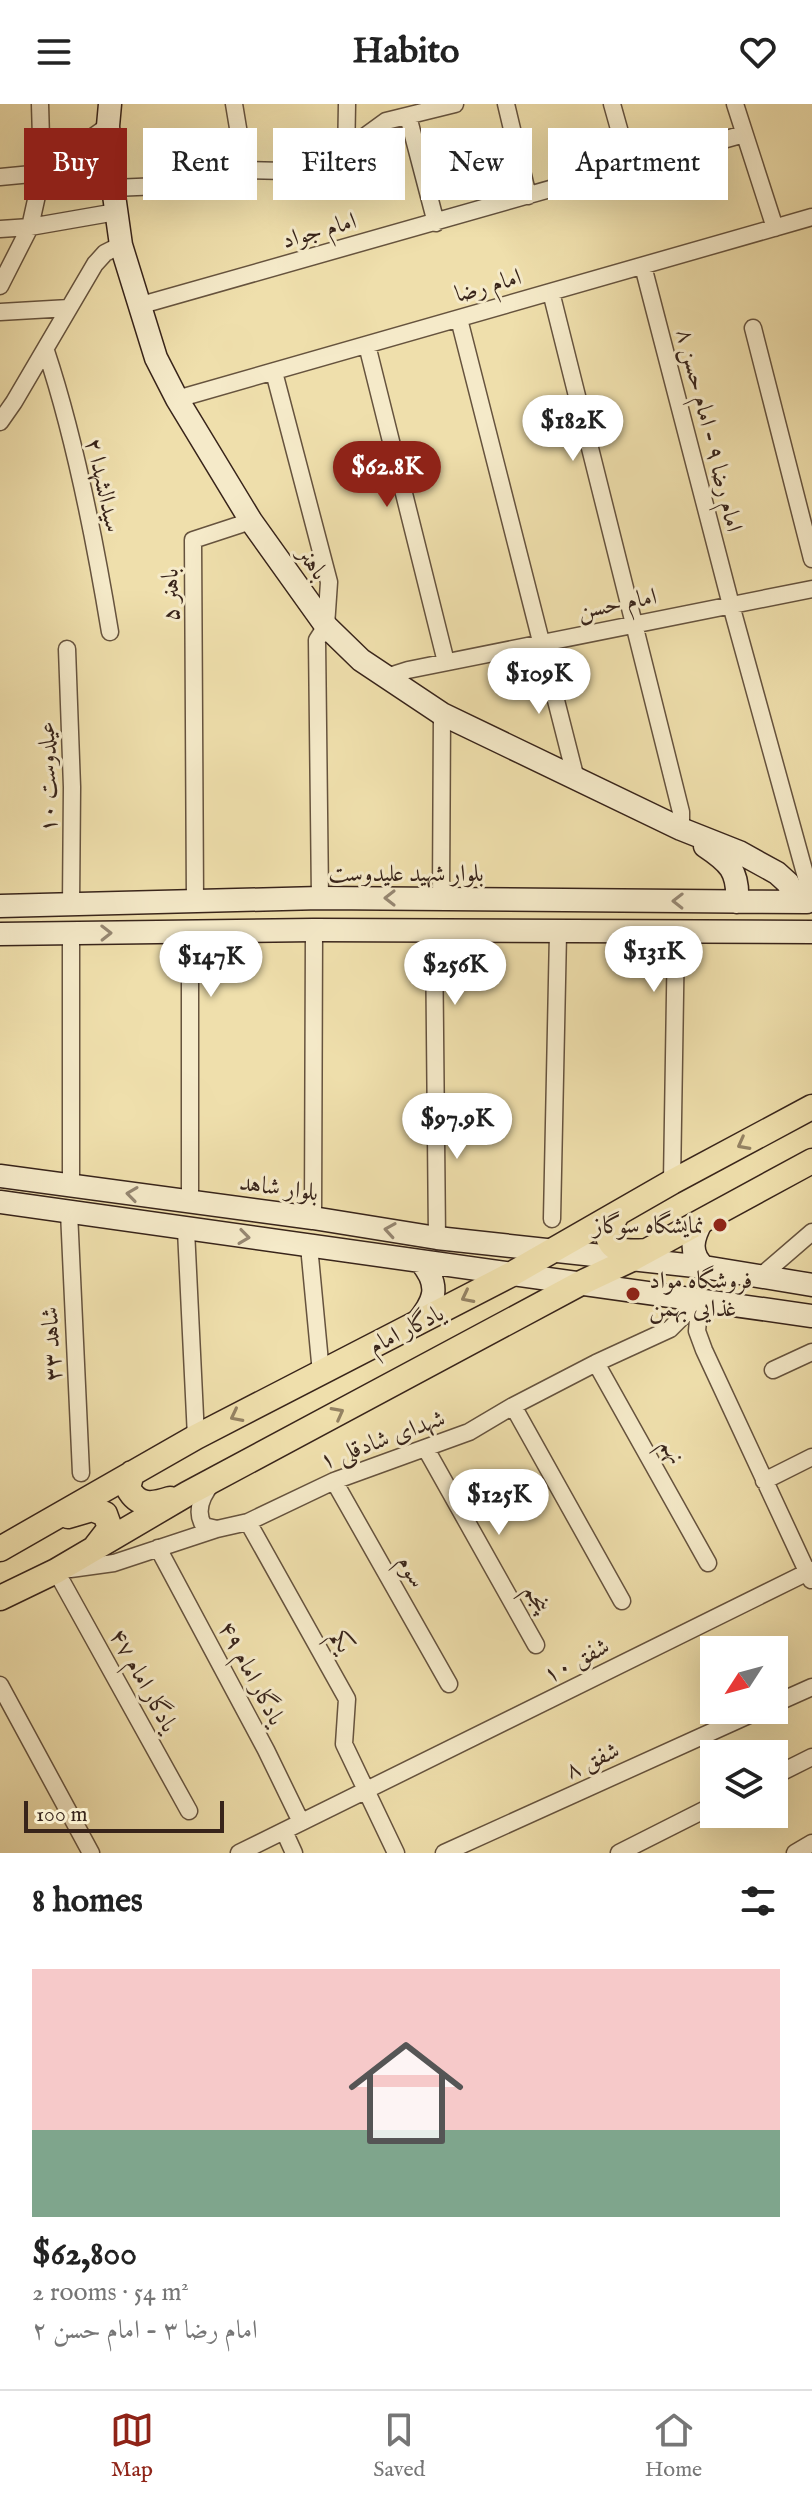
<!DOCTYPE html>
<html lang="en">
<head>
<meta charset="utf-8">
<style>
  :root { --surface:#fff; --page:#f2f2f2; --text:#222; --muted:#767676; --line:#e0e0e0; --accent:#8f2418 }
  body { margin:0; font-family:"IM FELL English",Amiri,serif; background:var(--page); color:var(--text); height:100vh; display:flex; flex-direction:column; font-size:30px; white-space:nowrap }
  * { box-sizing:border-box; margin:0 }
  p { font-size:26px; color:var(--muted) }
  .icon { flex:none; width:44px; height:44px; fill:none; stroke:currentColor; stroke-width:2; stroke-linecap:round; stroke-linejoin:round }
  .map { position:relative; height:1749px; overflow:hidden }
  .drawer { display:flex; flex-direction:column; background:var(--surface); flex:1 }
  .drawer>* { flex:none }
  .guide { position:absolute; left:24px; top:24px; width:764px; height:72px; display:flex; gap:16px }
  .needle { width:52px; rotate:234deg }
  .tools { position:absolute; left:700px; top:1532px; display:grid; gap:16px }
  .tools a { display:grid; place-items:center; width:88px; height:88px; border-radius:0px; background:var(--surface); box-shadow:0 8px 32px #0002; font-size:40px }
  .scale { position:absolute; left:24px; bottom:20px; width:200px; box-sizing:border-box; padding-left:8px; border:4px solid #38241a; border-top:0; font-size:22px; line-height:28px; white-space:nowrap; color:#38241a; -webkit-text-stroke:6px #f5eac9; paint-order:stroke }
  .price { position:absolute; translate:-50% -68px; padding:0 18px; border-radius:28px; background:#fff; color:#222; font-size:26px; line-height:52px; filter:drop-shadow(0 2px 4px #0008) }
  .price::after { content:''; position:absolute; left:50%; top:48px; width:24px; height:18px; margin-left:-12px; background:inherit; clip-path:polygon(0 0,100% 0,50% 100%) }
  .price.current { background:var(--accent); color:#fff }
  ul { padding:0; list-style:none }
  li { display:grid; align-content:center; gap:16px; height:424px; padding:0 32px }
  li span { display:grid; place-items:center; height:248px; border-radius:0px; color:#555 }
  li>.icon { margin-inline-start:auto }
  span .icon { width:144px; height:144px; fill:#fffc; stroke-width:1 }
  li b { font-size:34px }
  h2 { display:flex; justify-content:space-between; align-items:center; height:96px; padding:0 32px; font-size:34px }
  .chip { padding:0 28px; border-radius:0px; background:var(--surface); box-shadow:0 8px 32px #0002; font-size:28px; line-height:72px }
  .chip.current { background:var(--accent); color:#fff }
  header { display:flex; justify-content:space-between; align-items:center; height:104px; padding:0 32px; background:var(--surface); font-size:36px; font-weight:700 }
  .tabs { display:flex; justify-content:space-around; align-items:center; height:112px; border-top:2px solid var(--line); background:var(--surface); font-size:22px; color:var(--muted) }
  .tabs a { display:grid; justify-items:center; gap:4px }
  .tabs .current { color:var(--accent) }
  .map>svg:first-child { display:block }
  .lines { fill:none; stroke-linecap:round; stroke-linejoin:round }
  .street-casing { stroke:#66533e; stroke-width:19 }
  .secondary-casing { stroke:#38241a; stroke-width:25 }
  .primary-casing { stroke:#38241a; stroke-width:27 }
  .street { stroke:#f5eac9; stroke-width:16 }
  .secondary { stroke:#f5eac9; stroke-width:22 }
  .primary { stroke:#efdfac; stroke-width:24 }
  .oneway { stroke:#968772 }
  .oneway2 { stroke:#948263 }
  .poi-dot { fill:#8f2418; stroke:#f5eac9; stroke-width:3 }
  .labels { text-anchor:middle; stroke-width:6; stroke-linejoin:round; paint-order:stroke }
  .street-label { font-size:24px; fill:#38241a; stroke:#f5eac9 }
  .poi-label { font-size:24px; fill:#38241a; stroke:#f5eac9; text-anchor:end }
</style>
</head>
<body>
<header><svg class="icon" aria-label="menu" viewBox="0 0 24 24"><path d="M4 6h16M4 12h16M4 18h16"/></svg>Habito<svg class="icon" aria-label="heart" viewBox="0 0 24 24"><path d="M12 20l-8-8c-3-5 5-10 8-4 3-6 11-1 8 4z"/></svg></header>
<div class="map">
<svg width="812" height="1749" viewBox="0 0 812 1749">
  <rect width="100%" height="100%" fill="#efdfac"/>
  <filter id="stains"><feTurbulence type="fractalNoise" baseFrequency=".0025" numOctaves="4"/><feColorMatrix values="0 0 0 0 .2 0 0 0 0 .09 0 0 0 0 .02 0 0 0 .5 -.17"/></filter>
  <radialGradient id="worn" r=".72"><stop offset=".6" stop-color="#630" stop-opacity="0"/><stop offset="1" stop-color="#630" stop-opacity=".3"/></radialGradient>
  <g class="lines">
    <!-- street casing -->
    <g class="street-casing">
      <path id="street" d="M 234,0 L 245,66
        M 506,0 L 528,92
        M 612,0 L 630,64
        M 735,0 L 775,124
        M 408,12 L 436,119
        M 346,56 L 347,0
        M 42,69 L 108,22
        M 0,73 L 42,69
        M 113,84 L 232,79 L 242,74 L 245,66 L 326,68 L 340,62 L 364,33 L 386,17 L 455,0
        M 0,125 L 30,123 L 116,108
        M 643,162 L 731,501 L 812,795
        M 0,182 L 30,123 L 42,69 L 40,0
        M 551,188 L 681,708 L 681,725
        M 138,202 L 744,30
        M 0,208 L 69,204
        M 459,215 L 576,675
        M 753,224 L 812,455
        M 367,241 L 446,558
        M 46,247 C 75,334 95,437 110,528
        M 274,268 L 329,478 L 326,522 L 317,536 L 320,794
        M 177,295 L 812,113
        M 0,318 L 14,298 L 95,160 L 105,149 L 121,141
        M 67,545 L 72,683 L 71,801
        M 386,573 L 408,566 L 812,485
        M 441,795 L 442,610
        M 195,798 L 193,436 L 251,417
        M 434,827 L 437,1134
        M 190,828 L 190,1097
        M 71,829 L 71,1081
        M 672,1078 L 676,829
        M 69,1108 L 81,1369
        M 313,1114 L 314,826
        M 552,1115 L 558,829
        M 186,1126 L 196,1333
        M 309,1142 L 321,1269
        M 761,1172 L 812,1128
        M 700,1195 L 697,1227 L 704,1246 L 811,1476
        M 596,1259 L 708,1459
        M 773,1266 L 812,1248
        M 513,1302 L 622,1497
        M 426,1345 L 536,1541
        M 334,1377 L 449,1580
        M 764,1377 L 812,1353
        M 213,1378 C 203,1390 194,1407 204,1422 L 217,1425
        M 248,1418 L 347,1595 L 344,1640 L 396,1749
        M 158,1444 L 266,1646 L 301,1718
        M 0,1581 L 91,1749
        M 774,1600 L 812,1583
        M 774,1672 L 812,1653
        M 189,1707 L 56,1467 L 114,1459 L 217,1425 L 248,1418 L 334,1377 L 469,1328 L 513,1302 L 596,1259 L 670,1225 L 700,1195
        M 284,1727 L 294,1749
        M 239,1749 L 812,1466
        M 444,1749 L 760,1606
        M 619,1749 L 714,1701
        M 795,1749 L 812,1739"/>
    </g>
    <!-- secondary casing -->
    <g class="secondary-casing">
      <path id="secondary" d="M 110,0 L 108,22 L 113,84 L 121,141 L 156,254 L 177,295 L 251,417 L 326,522 L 361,556 L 442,610 L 681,725 L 739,748 L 777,769 L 788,779 L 797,798
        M 705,742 C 729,758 739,767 737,798
        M 0,802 L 320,794 L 807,798
        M 0,830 L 314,826 L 812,828
        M 0,1072 L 313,1114 L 437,1134 L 704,1163 L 812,1181
        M 0,1098 L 812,1212
        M 702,1117 C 693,1133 688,1149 704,1163
        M 416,1220 C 435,1197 441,1182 421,1158"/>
    </g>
    <!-- primary casing -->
    <g class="primary-casing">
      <path id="primary" d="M 618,1109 L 607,1128 C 610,1150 628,1148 646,1147
        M 132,1369 L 128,1384 C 138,1403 152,1401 170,1395
        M 68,1412 L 92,1405 L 105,1410 L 110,1424 L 96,1442
        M 0,1445 L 196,1333 L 510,1171 L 672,1078 L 812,1003
        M 0,1494 L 56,1467 L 187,1390 L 579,1180 L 630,1156 L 812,1057"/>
    </g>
    <!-- street -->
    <use href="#street" class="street"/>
    <!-- secondary -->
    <use href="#secondary" class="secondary"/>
    <!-- primary -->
    <use href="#primary" class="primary"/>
  </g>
  <!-- one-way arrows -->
  <defs><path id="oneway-chevron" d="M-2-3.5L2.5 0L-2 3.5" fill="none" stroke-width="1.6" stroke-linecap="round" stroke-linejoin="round" transform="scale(2)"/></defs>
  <g class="oneway">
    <use href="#oneway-chevron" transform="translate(390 794) rotate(-180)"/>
    <use href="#oneway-chevron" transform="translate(678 797) rotate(-179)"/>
    <use href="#oneway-chevron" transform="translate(106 829) rotate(-1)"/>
    <use href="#oneway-chevron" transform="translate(132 1090) rotate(-172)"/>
    <use href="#oneway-chevron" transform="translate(390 1126) rotate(-171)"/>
    <use href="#oneway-chevron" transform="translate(244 1133) rotate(8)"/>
  </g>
  <g class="oneway2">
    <use href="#oneway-chevron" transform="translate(743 1040) rotate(152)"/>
    <use href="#oneway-chevron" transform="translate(467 1193) rotate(153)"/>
    <use href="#oneway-chevron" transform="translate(338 1309) rotate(-28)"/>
    <use href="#oneway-chevron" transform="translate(236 1312) rotate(153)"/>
  </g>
  <!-- markers -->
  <g class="poi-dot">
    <circle cx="720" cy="1121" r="8"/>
    <circle cx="633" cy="1190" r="8"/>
  </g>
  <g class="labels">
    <!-- street labels -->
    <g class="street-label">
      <text transform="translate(319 126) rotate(-16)" y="8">امام جواد</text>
      <text transform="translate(488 181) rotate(-16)" y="8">امام رضا</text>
      <text transform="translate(710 326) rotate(76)" y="8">امام رضا ۹ - امام حسن ۸</text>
      <text transform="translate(104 381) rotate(77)" y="8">سیدالشهدا ۲</text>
      <text transform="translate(313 459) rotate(55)" y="8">باهنر</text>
      <text transform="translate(170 491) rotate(-91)" y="8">باهنر ۵</text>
      <text transform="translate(617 499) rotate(-11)" y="8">امام حسن</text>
      <text transform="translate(47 673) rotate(-91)" y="8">عیلدوست ۱۰</text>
      <text x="406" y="777">بلوار شهید علیدوست</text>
      <text transform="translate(279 1083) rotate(8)" y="8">بلوار شاهد</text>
      <text transform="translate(406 1225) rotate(-27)" y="8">یادگار امام</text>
      <text transform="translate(51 1240) rotate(-93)" y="8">شاهد ۳۳</text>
      <text transform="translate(382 1335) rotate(-20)" y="8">شهدای شادقلی ۱</text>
      <text transform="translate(673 1347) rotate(61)" y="8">نهم</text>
      <text transform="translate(412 1467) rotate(60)" y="8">سوم</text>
      <text transform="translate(538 1494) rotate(61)" y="8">پنجم</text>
      <text transform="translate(342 1537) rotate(61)" y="8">یکم</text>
      <text transform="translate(576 1556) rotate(-27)" y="8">شفق ۱۰</text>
      <text transform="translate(252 1569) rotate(62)" y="8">یادگار امام ۴۹</text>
      <text transform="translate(144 1576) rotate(61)" y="8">یادگار امام ۴۷</text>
      <text transform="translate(592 1656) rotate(-24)" y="8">شفق ۸</text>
    </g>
    <!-- poi labels -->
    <g class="poi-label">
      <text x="704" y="1129">نمایشگاه سوگاز</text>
      <text x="649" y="1184" text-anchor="start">فروشگاه مواد<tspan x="649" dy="28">غذایی بهمن</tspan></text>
    </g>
  </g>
  <rect width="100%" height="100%" filter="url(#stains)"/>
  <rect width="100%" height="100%" fill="url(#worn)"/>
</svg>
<div class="tools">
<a><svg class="needle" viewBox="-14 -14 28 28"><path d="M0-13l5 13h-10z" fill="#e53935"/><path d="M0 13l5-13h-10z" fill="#767676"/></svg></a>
<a><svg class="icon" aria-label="layers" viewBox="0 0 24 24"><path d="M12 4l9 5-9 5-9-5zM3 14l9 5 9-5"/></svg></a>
</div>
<div class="scale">100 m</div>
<b class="price" style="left:573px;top:359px">$182K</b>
<b class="price current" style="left:387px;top:405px">$62.8K</b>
<b class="price" style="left:539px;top:612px">$109K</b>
<b class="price" style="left:654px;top:890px">$131K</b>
<b class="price" style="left:211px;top:895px">$147K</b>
<b class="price" style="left:455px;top:903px">$256K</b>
<b class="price" style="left:457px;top:1057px">$97.9K</b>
<b class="price" style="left:499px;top:1433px">$125K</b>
<div class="guide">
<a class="chip current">Buy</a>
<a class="chip">Rent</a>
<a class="chip">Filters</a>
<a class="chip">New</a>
<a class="chip">Apartment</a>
</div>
</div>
<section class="drawer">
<h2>8 homes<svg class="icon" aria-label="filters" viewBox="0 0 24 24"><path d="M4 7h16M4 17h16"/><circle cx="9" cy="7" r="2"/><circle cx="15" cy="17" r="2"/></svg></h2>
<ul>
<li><span style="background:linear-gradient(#f6c9c9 65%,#7fa58c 0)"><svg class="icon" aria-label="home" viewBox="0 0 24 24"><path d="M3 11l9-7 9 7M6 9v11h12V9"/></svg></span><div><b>$62,800</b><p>2 rooms · 54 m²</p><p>امام رضا ۳ - امام حسن ۲</p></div></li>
</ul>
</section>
<nav class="tabs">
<a class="current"><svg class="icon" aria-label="map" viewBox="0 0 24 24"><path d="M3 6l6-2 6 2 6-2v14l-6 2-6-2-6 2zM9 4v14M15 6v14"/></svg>Map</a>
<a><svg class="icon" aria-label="saved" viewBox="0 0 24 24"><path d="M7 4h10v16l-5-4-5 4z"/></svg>Saved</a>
<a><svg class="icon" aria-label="home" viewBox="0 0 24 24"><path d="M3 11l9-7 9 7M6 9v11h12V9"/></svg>Home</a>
</nav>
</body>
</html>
